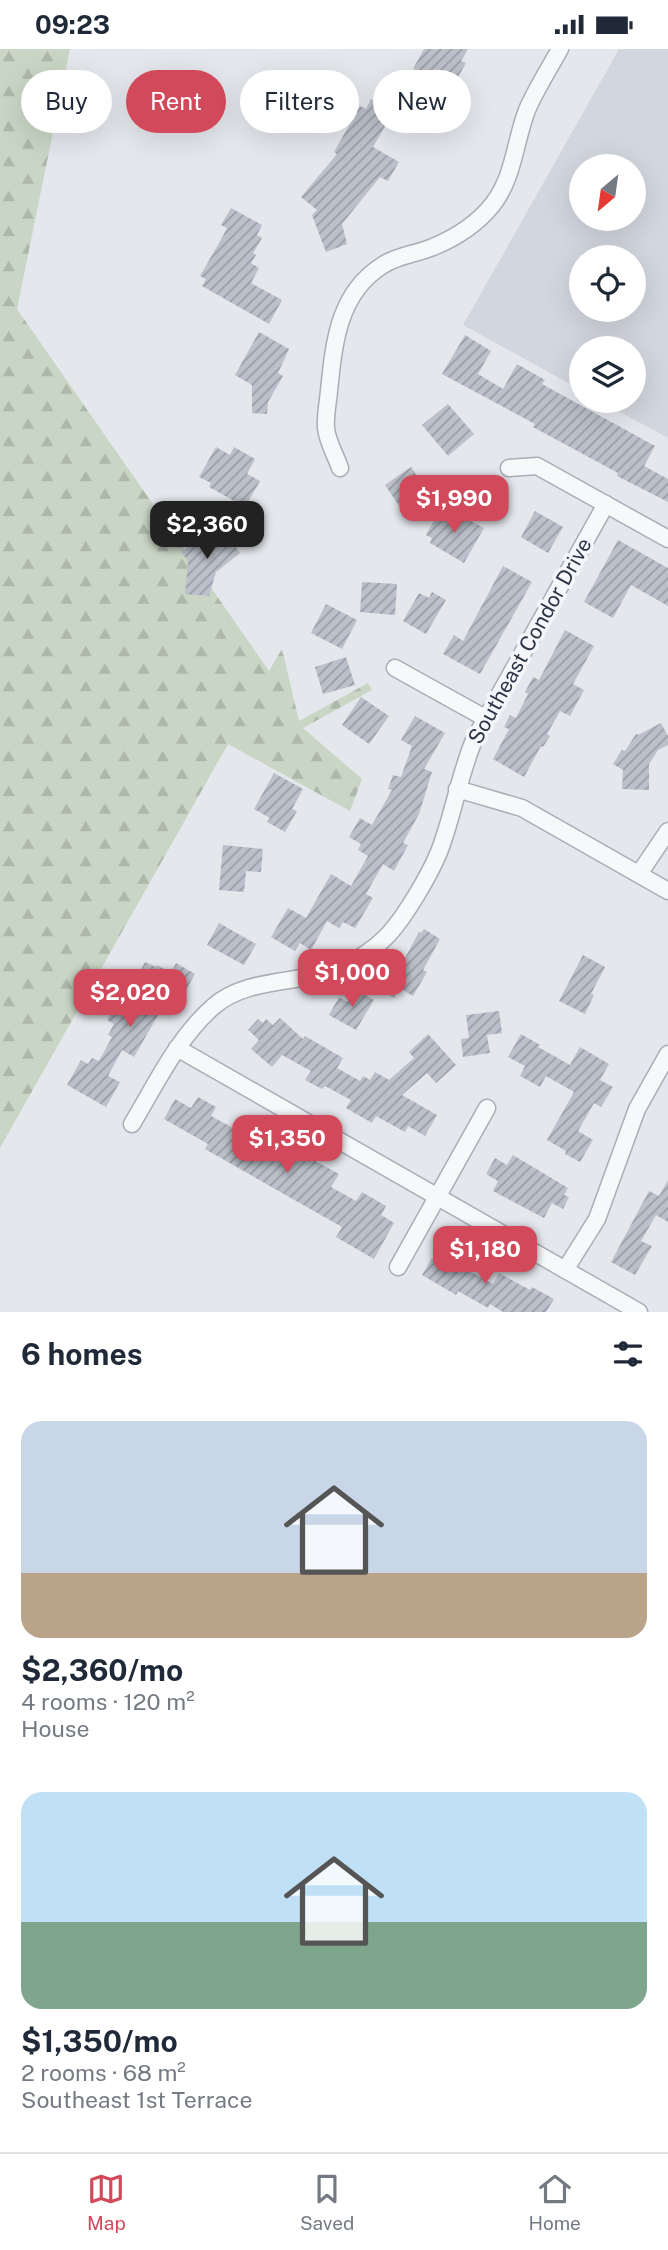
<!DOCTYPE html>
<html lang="en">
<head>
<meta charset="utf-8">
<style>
  :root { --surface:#fff; --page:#f6f6f7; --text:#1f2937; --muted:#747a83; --line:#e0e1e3; --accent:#d1495b }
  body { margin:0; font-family:"Public Sans",sans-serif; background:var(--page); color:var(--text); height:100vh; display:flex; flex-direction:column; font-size:26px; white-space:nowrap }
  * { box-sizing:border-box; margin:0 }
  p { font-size:23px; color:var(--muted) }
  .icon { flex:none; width:38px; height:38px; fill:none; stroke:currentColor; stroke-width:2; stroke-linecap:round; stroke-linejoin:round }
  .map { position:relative; height:1263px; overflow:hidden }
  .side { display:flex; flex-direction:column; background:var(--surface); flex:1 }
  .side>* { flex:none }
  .banner { position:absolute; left:21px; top:21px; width:626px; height:63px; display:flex; gap:14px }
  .needle { width:46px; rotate:209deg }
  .buttons { position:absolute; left:569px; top:105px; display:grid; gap:14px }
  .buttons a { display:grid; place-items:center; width:77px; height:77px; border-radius:50%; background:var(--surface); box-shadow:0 7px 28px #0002; font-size:35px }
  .price { position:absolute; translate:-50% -60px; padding:0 16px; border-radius:14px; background:var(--accent); color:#fff; font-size:23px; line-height:46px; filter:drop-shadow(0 2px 4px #0008) }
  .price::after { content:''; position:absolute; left:50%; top:42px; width:21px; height:16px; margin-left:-10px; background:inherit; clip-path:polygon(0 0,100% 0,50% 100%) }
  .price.on { background:#222; color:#fff }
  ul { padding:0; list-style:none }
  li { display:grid; align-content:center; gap:14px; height:371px; padding:0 21px }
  li span { display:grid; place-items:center; height:217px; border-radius:21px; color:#555 }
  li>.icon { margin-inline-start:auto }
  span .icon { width:126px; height:126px; fill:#fffc; stroke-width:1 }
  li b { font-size:30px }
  h2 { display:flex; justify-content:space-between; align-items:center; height:84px; padding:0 21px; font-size:30px }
  .pill { padding:0 24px; border-radius:32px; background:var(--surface); box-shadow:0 7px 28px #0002; font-size:24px; line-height:63px }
  .pill.on { background:var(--accent); color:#fff }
  .status { display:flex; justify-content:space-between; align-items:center; height:49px; padding:0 35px; background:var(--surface); direction:ltr }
  .status svg { height:19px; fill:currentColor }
  .tab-bar { display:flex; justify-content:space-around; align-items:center; height:98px; border-top:2px solid var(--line); background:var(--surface); font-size:19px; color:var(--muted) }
  .tab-bar a { display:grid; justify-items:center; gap:4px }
  .tab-bar .on { color:var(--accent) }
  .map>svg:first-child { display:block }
  .built { fill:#d2d6de; fill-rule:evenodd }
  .forest { fill:url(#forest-firs) }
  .building { fill:url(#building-hatch) }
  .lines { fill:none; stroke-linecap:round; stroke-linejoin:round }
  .street-casing { stroke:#a9aeb7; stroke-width:19 }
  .street { stroke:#f7f8fa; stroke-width:16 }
  .labels { text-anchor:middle; stroke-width:7; stroke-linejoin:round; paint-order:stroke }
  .street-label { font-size:21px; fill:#2b3445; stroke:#f4f6f9 }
</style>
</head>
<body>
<div class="status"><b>09:23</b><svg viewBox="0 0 49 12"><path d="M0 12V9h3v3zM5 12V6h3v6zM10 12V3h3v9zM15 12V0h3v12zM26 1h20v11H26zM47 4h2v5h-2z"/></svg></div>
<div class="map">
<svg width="668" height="1263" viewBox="0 0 668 1263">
  <defs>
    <pattern id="forest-firs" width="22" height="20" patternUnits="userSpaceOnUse" patternTransform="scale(1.75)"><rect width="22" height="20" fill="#c9d6c5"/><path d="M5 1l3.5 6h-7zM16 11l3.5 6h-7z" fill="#adb8ab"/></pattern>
    <pattern id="building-hatch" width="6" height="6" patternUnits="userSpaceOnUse" patternTransform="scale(1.75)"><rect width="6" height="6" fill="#bbc0ca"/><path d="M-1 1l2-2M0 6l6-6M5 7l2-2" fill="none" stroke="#989da6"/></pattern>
  </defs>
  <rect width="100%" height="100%" fill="#e4e7ec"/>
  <!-- built -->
  <path class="built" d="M 619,0 L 668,0 L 668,389 L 600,352 L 634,352 L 634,299 L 581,299 L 581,341 L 463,276 ZM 581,117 L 634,117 L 634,170 L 581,170 ZM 581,208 L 634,208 L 634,261 L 581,261 Z"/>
  <!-- forest -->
  <path class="forest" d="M 0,0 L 70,0 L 17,260 L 269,622 L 282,600 L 299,672 L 368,634 L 372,641 L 303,679 L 362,730 L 350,762 L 228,695 L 0,1099 Z"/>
  <!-- building -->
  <path class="building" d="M 424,0 L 468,0 L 461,12 L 466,14 L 458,28 L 454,25 L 446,39 L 442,36 L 430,57 L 405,43 L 417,22 L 413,20 Z
    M 371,50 L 387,58 L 381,69 L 388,72 L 373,98 L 399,113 L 388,132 L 380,128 L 342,175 L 347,195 L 326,203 L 312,166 L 317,161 L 301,148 L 337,105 L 334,103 L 360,57 L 366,60 Z
    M 231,159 L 262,176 L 257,186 L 262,189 L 253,204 L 256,206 L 251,214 L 259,219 L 251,234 L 282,251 L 269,275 L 202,237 L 206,230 L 200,227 L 223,187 L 227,179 L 221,176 Z
    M 259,283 L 289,300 L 278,324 L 283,327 L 268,353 L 267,365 L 252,364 L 252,336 L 235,326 Z
    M 465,286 L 491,302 L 478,325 L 503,340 L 517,315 L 545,331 L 542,335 L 655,397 L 644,417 L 668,430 L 668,453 L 617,427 L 618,424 L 533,378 L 535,375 L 442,325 Z
    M 448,355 L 474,385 L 448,407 L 422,376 Z
    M 216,398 L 230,406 L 234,398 L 255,410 L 247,425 L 260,432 L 245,458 L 209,438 L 211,434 L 199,428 Z
    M 411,418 L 434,452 L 408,470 L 385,436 Z
    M 449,460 L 484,479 L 464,514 L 430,494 L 432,489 L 426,486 L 440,461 L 445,467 Z
    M 535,462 L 563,478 L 548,504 L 521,488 Z
    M 221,478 L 240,504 L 216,523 L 209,547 L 185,545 L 188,512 L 181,503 L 208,483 L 210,487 Z
    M 618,491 L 668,519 L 668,557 L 631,536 L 613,569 L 584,553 Z
    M 503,517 L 532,533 L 480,625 L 443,605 L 454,586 L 463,592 Z
    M 362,533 L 397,535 L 395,566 L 360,563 Z
    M 432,543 L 446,551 L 426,585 L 403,572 L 419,544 L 429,549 Z
    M 326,555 L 357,571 L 342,600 L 311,584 Z
    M 565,581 L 594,597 L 573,635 L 584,641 L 570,667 L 560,662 L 547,685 L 550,687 L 543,698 L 541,697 L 524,728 L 493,710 L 509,680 L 504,678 L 510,666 L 516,669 L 528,645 L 525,643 L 533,628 L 539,631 Z
    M 346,608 L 355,636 L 323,645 L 315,618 Z
    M 361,648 L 389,667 L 369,695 L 342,676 Z
    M 415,667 L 445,684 L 424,720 L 432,723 L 419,765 L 403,794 L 408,796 L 394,822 L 383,815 L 366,845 L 373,849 L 355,879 L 343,873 L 339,879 L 327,872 L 311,901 L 300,894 L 295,902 L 271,888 L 288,859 L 306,869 L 331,825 L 351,837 L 368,807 L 358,801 L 361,795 L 349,788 L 360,769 L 372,776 L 392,741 L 388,740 L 393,726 L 401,728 L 412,697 L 401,691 Z
    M 661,674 L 668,687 L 668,696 L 658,701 L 649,715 L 649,741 L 622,740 L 623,721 L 613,715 L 622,701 L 625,702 L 636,685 L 638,686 Z
    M 274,724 L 303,740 L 292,760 L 297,762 L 285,783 L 267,773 L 270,769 L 254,760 Z
    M 223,796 L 263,800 L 261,823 L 246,822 L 244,843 L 219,841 Z
    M 219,874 L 256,895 L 244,916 L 207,896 Z
    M 424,880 L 440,890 L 423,921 L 427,923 L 413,947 L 399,939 L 394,949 L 379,940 L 388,923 L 395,927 L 419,883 L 421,884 Z
    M 583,906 L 605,918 L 591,945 L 594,946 L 585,965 L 559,952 Z
    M 145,913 L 156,918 L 157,916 L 171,924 L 176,914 L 195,925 L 182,948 L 175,944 L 165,963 L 161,961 L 134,1008 L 122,1001 L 108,1027 L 120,1033 L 106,1058 L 67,1036 L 81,1011 L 88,1015 L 92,1009 L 99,1012 L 112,988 L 108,986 L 114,975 L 107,971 L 118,951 L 133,960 L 145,937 L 135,932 Z
    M 355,940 L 374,951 L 356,981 L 329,966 L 339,948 L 347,953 Z
    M 499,962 L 502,984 L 487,986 L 490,1004 L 463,1008 L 461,990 L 469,989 L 466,966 Z
    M 280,969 L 303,990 L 305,987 L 343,1009 L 337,1019 L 360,1032 L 363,1027 L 370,1031 L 375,1023 L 389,1031 L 414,1009 L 409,1003 L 428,985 L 456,1016 L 436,1034 L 427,1024 L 402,1046 L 437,1066 L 425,1087 L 408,1077 L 405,1083 L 376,1067 L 372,1074 L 346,1059 L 351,1051 L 325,1037 L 322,1040 L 305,1031 L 311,1022 L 282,1006 L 272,1018 L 251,1000 L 259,991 L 248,981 L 258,970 L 263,974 L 266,970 L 273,976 Z
    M 521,985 L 540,996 L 538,998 L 570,1016 L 580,998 L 609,1015 L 600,1031 L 613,1038 L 601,1058 L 594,1054 L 578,1082 L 593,1091 L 580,1113 L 565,1105 L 566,1102 L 547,1091 L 574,1043 L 546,1027 L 540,1038 L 520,1027 L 525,1017 L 508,1008 Z
    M 198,1048 L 216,1058 L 211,1067 L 235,1080 L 241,1070 L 262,1082 L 256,1094 L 282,1108 L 288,1097 L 339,1125 L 331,1138 L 356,1152 L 362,1143 L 386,1157 L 381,1166 L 394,1174 L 374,1210 L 336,1188 L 342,1178 L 205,1100 L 208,1095 L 164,1070 L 175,1050 L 191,1059 Z
    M 513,1106 L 568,1139 L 564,1146 L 569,1148 L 563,1160 L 552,1154 L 544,1169 L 493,1142 L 498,1132 L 486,1125 L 495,1109 L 507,1116 Z
    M 668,1131 L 668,1173 L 656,1166 L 641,1192 L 652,1197 L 635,1226 L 611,1213 L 649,1142 L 659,1147 Z
    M 462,1197 L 478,1206 L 469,1222 L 493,1235 L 499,1224 L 530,1241 L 532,1238 L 554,1250 L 546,1263 L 503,1263 L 490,1255 L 488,1259 L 458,1242 L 456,1246 L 422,1226 L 432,1209 L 446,1216 L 452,1205 L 456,1207 Z"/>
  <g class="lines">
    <!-- street casing -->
    <g class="street-casing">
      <path id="street" d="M 340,419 C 336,407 327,392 326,379 C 325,368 328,353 329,342 C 334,294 338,244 383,216 C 398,206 417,205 433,198 C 455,189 478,174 493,155 C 514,128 515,92 527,61 C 536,40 549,20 560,0
        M 509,419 L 537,417 L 668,490
        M 395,619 L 485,669
        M 457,740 L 522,759 L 668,842
        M 639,825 L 668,782
        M 177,999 L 639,1263
        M 132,1075 C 156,1035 178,988 214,957 C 243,932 286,934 321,925 C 345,919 371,904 389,885 C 406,866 429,827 439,803 C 453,767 459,727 474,691 L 606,455
        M 398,1218 L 487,1059
        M 565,1221 L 597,1170 L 637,1060 L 668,1005"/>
    </g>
    <!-- street -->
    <use href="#street" class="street"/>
  </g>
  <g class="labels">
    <!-- street labels -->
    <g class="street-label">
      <text transform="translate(530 592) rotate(-61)" y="7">Southeast Condor Drive</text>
    </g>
  </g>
</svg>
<div class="buttons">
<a><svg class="needle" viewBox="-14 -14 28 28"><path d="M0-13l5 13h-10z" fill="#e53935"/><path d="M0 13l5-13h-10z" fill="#747a83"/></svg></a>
<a><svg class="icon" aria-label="locate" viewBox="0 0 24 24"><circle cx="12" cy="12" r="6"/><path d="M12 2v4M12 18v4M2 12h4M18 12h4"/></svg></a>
<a><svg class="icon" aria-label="layers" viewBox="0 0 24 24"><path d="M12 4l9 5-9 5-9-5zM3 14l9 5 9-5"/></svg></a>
</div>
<b class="price" style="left:454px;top:486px">$1,990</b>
<b class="price on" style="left:207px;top:512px">$2,360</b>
<b class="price" style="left:352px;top:960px">$1,000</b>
<b class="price" style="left:130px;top:980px">$2,020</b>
<b class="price" style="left:287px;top:1126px">$1,350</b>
<b class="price" style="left:485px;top:1237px">$1,180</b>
<div class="banner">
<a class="pill">Buy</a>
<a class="pill on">Rent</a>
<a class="pill">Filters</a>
<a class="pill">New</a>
</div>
</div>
<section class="side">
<h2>6 homes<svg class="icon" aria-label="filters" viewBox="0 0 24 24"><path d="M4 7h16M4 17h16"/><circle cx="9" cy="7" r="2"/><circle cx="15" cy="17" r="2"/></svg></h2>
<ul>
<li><span style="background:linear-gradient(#c9d6e8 70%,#b9a48a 0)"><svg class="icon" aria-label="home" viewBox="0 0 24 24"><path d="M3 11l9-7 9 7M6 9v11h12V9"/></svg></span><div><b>$2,360/mo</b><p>4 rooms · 120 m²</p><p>House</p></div></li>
<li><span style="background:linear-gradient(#bfe0f5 60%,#7fa58c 0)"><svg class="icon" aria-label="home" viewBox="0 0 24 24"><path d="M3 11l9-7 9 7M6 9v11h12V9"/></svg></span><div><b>$1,350/mo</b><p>2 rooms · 68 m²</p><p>Southeast 1st Terrace</p></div></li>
</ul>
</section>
<nav class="tab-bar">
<a class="on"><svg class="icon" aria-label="map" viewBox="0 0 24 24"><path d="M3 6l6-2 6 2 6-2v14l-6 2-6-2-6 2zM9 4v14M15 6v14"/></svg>Map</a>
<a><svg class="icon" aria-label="saved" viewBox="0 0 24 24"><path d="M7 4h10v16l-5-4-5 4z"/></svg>Saved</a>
<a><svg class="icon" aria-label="home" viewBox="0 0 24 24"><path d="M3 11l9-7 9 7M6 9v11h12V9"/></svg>Home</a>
</nav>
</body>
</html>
